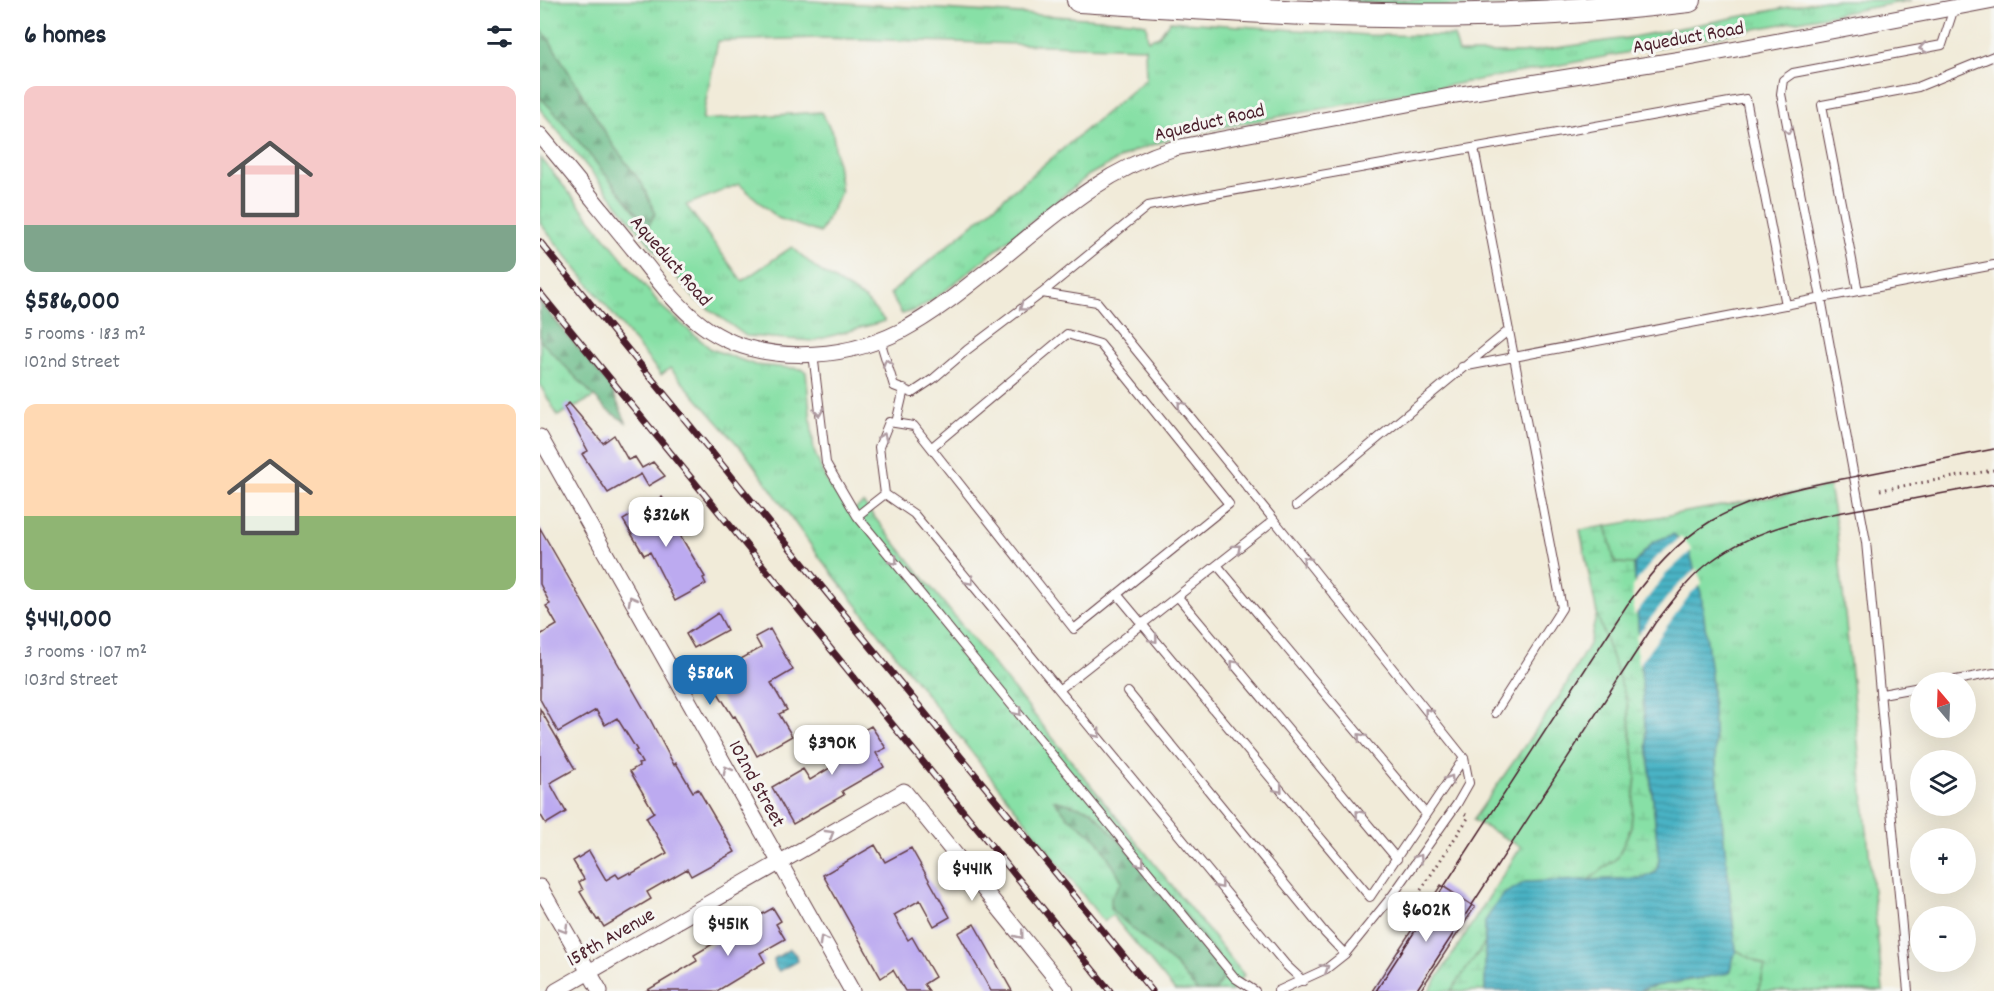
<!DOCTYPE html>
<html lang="en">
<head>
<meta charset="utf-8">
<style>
  :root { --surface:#fff; --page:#f2f2f3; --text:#1f2937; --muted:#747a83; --accent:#1f6fb2 }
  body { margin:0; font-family:Dekko,sans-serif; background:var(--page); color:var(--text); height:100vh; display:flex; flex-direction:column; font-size:22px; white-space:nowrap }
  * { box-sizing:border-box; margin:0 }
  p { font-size:20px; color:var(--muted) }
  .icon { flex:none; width:33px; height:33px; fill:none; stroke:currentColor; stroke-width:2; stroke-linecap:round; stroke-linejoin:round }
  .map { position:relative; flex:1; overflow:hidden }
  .sheet { display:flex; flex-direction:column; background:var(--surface); width:540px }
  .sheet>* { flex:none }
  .needle { width:39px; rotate:341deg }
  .fabs { position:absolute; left:1370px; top:672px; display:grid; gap:12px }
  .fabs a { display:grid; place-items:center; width:66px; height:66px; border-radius:50%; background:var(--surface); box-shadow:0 6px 24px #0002; font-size:30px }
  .price { position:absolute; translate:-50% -51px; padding:0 14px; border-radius:12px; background:#fff; color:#222; font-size:20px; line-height:39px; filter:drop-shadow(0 2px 3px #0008) }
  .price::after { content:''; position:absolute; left:50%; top:36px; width:18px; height:14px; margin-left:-9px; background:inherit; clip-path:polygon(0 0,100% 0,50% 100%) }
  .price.current { background:var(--accent); color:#fff }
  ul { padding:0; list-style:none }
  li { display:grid; align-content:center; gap:12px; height:318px; padding:0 24px }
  li span { display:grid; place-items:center; height:186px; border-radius:12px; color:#555 }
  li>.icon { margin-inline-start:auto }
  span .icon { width:108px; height:108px; fill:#fffc; stroke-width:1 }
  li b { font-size:26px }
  h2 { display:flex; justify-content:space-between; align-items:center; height:72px; padding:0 24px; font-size:26px }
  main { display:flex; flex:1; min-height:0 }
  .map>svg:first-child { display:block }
  .grass { fill:url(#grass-tufts); stroke:#688068; stroke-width:1.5 }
  .forest { fill:url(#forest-firs); stroke:#5c6e5b; stroke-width:1.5 }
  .wetland { fill:url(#wetland-marsh); stroke:#688068; stroke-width:1.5 }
  .water { fill:url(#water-rules); stroke:#496978; stroke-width:1.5 }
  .pier { fill:#f1ebd9 }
  .building { fill:#bcaaf0 }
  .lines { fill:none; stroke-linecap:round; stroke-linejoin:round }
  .service-casing { stroke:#633e45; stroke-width:10 }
  .minor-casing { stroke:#633e45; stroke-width:17 }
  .trunk-casing { stroke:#633e45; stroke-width:26 }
  .path { stroke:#633e45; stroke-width:3; stroke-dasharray:1.5 4.5; stroke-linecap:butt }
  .service { stroke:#fff; stroke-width:8 }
  .minor { stroke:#fff; stroke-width:15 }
  .trunk { stroke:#fff; stroke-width:24 }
  .tram { stroke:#4a1f2b; stroke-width:1.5 }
  .rail-casing { stroke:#4a1f2b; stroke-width:7 }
  .rail { stroke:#f6f6f2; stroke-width:4.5; stroke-dasharray:14; stroke-linecap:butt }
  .oneway { stroke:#ae9aa0 }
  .labels { text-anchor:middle; stroke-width:6; stroke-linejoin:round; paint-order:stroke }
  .street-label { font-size:20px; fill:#4a1f2b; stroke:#f6f6f2 }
</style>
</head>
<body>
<main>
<section class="sheet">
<h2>6 homes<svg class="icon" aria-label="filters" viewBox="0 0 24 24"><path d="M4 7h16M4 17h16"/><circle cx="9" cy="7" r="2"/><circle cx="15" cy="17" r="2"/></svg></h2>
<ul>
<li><span style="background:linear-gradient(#f6c9c9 75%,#7fa58c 0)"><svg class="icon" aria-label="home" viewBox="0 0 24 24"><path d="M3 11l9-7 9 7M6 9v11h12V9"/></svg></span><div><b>$586,000</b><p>5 rooms · 183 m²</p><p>102nd Street</p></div></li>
<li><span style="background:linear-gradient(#ffd9b3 60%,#8fb573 0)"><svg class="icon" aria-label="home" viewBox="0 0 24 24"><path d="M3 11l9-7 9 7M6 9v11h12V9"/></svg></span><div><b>$441,000</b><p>3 rooms · 107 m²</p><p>103rd Street</p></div></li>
</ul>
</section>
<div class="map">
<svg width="1454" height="991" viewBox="0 0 1454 991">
  <defs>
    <pattern id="grass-tufts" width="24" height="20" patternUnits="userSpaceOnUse" patternTransform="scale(1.5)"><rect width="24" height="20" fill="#87e0a6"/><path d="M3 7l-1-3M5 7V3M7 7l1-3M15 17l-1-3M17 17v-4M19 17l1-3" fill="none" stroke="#76c08f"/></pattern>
    <pattern id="forest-firs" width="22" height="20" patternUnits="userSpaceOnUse" patternTransform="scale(1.5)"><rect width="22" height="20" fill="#6dbe8b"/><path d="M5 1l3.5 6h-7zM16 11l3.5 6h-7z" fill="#5c9a72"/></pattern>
    <pattern id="wetland-marsh" width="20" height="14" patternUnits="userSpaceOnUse" patternTransform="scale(1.5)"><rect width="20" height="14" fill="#87e0a6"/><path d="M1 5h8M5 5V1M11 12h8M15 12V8" fill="none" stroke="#76c08f"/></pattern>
    <pattern id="water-rules" width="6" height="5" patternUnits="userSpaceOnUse" patternTransform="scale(1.5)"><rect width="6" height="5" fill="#48b3c5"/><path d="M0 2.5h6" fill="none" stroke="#3e91a0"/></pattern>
  </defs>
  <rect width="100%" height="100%" fill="#f6f6f2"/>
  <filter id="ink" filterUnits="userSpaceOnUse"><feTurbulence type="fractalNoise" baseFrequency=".0167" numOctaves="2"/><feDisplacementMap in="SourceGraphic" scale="12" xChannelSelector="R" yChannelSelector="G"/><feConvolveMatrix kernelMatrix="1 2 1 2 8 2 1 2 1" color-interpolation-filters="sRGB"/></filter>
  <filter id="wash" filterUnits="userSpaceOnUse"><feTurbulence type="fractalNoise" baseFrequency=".008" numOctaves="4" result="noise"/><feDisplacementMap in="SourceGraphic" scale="24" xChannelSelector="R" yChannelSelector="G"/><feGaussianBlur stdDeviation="1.35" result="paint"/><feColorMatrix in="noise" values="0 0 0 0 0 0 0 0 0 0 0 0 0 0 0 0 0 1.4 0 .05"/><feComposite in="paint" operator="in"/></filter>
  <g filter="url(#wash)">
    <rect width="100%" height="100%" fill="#f1ebd9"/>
    <!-- grass -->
    <path class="grass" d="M 0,0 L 257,0 L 593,21 L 606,24 L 608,40 L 619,36 L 630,21 L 827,35 L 914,36 L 919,53 L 982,53 L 1093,37 L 1285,0 L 1372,0 L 645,134 L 594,151 L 549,175 L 405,291 L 378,309 L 362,314 L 350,294 L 606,79 L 605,48 L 280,38 L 178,41 L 162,120 L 281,112 L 293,134 L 301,192 L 280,233 L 238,218 L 199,184 L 146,205 L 202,281 L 252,247 L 277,269 L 325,299 L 345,321 L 273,341 L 206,336 L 154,298 L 0,109 Z
      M 772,0 L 1048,0 L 894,7 Z
      M 0,157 L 122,307 L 171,349 L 215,365 L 262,369 L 266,372 L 274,451 L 286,480 L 310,513 L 323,503 L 704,975 L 692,991 L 635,991 L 572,915 L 564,922 L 280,558 L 205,453 L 130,368 L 121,375 L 0,223 Z
      M 0,302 L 71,388 L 18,416 L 0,385 Z
      M 1289,487 L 1296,524 L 1343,991 L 1218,991 L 1225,966 L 1196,950 L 1176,764 L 1171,673 L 1113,542 L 1094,564 L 1075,563 L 1066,526 Z
      M 1057,613 L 1087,701 L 1096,776 L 1091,827 L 1078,857 L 1049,880 L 985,882 L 945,921 L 945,943 L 911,991 L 889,991 L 981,847 L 933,820 L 1022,692 L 1049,644 Z"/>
    <!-- forest -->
    <path class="forest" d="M 0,29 L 8,38 L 73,145 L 102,184 L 115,213 L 108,227 L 19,117 L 0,97 Z
      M 0,302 L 71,388 L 86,422 L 68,411 L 0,340 Z
      M 514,800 L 551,810 L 635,901 L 683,963 L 684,976 L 675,991 L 657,991 L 636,966 L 571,910 L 571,897 L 582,881 L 558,840 L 527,816 Z"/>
    <!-- wetland -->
    <path class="wetland" d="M 1066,526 L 1075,563 L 1094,564 L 1104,713 L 1119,860 L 1116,872 L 1104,878 L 1049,880 L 1078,857 L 1091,827 L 1096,776 L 1087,701 L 1057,614 L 1040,530 Z
      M 945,943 L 945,991 L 911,991 Z
      M 1196,950 L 1225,966 L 1218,991 L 1097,991 L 1115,986 L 1188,973 Z"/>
    <!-- water -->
    <path class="water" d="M 1134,534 L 1150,553 L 1161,593 L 1171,673 L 1176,764 L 1196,950 L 1189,973 L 1115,986 L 1097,991 L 945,991 L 945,921 L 962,895 L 985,882 L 1104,878 L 1116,872 L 1119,860 L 1104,713 L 1094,564 L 1113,542 Z
      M 250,949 L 256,955 L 257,961 L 239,971 L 235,967 L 234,959 Z"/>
    <!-- pier -->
    <path class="pier" d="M 1141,537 L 1152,550 L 1125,575 L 1094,616 L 1092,587 L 1114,559 Z
      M 1157,568 L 1162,584 L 1151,593 L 1098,666 L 1096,637 L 1133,590 Z"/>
    <g id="blocks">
      <!-- building -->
      <path class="building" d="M 29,403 L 63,443 L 74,435 L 88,460 L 95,457 L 102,468 L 113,462 L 125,476 L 108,486 L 101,474 L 68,493 L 42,454 L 48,451 L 24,407 Z
        M 122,497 L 145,533 L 140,535 L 165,577 L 163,578 L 166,584 L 135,601 L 110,552 L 104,555 L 83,520 Z
        M 0,528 L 111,721 L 134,765 L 136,763 L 153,792 L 158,789 L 195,852 L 151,876 L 147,869 L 107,892 L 111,899 L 64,927 L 59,919 L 57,920 L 40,892 L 43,890 L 39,882 L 44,879 L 33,861 L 49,851 L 66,880 L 76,874 L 79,878 L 90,872 L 91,874 L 127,853 L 106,817 L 114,812 L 90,771 L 99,766 L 98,764 L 102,763 L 95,751 L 97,750 L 77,718 L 65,725 L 56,710 L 18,732 L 0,699 L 0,635 L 17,625 L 6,606 L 10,604 L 0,584 Z
        M 178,613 L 187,630 L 154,648 L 146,634 Z
        M 230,629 L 253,670 L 231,683 L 247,710 L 239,714 L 252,736 L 217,756 L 195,716 L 193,717 L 168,677 L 221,648 L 215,637 Z
        M 0,709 L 35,769 L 10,783 L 26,812 L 6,824 L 0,814 Z
        M 331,726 L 346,748 L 336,753 L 344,767 L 302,791 L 304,795 L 253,824 L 232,787 L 263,769 L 270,780 L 298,763 L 290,749 Z
        M 335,845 L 345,862 L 371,848 L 410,917 L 394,926 L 380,900 L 354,915 L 368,940 L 372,937 L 395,977 L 384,984 L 389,991 L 365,991 L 353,970 L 341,978 L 283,875 Z
        M 901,885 L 935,907 L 880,991 L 832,991 Z
        M 233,908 L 241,921 L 236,924 L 245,939 L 220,953 L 225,962 L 177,991 L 106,991 L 157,961 L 154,955 L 181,939 L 180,938 Z
        M 434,924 L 454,959 L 472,991 L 451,991 L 438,968 L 418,933 Z"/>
    </g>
  </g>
  <g filter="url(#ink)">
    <use href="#blocks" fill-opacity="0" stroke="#633e45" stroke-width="1.5"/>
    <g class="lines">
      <!-- service casing -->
      <g class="service-casing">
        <path id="service" d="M 934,148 L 1022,608 L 955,713
          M 1318,291 L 1282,105 L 1378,87 L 1454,56
          M 502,293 L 608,206 L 1206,99 L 1246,305
          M 340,340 L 354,386 L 372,393 L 393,379 L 427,350 L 502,293 L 557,302 L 734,520 L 520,689
          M 273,353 L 286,463 L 317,516 L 695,978 L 715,991
          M 922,367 L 1454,265
          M 356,423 L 364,389
          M 392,447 L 527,334 L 560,344 L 689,504 L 534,629 L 374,426 L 349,422 L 339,447 L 345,494 L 374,514 L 746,965 L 763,981
          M 756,506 L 969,330
          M 317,516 L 345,494
          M 734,520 L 924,758 L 929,783 L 917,804 L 852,896 L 805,954 L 786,969 L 738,991
          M 677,565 L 886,814
          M 577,594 L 830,897 L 924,758
          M 638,597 L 857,859
          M 1405,682 L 1454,673
          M 588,692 L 785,933 L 805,954
          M 1342,694 L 1380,687
          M 1368,991 L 1326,542 L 1281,298 L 1241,94 L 1243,80 L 1253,73 L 1402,45 L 1414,8"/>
      </g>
      <!-- minor casing -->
      <g class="minor-casing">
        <path id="minor" d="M 0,135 C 32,173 63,212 95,251 C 115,276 135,305 162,325 C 216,366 302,361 361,331 C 395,313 424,289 454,265 C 512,218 561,171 635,148 L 915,95 L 1154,57 L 1454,0
          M 0,437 L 312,991
          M 0,887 L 60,991
          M 16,991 L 364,791 L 526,991"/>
      </g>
      <!-- trunk casing -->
      <g class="trunk-casing">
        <path id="trunk" d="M 539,0 C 671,8 803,18 936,15 C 1007,14 1078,8 1149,0"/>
      </g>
      <!-- path -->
      <path class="path" d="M 1340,490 L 1454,470
        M 879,920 L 866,913 L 928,818 L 925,814"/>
      <!-- service -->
      <use href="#service" class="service"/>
      <!-- minor -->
      <use href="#minor" class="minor"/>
      <!-- trunk -->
      <use href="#trunk" class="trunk"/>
      <!-- tram -->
      <path class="tram" d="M 836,991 L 1087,605 C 1111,573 1136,542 1171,521 C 1218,494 1270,485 1323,475 C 1367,466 1410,458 1454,449
        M 876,991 L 1115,623 C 1132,602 1148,579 1170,562 C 1219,525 1278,516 1337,506 C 1376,498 1415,491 1454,484"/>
      <!-- rail casing -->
      <g class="rail-casing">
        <path id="rail" d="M 0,242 L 612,991
          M 0,293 L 570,991"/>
      </g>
      <!-- rail -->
      <use href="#rail" class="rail"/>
    </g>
    <!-- one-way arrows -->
    <defs><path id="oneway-chevron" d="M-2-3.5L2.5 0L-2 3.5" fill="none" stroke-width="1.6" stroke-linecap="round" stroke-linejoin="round" transform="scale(1.5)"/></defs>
    <g class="oneway">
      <use href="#oneway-chevron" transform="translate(1383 48) rotate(170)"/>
      <use href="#oneway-chevron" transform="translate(1248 130) rotate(79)"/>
      <use href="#oneway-chevron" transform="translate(483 307) rotate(144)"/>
      <use href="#oneway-chevron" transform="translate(347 363) rotate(-107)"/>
      <use href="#oneway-chevron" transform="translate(641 405) rotate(-129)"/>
      <use href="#oneway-chevron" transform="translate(279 412) rotate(84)"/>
      <use href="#oneway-chevron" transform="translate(343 437) rotate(-67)"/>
      <use href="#oneway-chevron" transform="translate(697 548) rotate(-40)"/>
      <use href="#oneway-chevron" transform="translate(766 560) rotate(-129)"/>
      <use href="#oneway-chevron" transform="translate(354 561) rotate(51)"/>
      <use href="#oneway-chevron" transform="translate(430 581) rotate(50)"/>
      <use href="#oneway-chevron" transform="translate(92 600) rotate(-119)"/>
      <use href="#oneway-chevron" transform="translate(614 639) rotate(50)"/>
      <use href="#oneway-chevron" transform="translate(694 664) rotate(-130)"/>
      <use href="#oneway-chevron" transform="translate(478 712) rotate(51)"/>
      <use href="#oneway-chevron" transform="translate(888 712) rotate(-129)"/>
      <use href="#oneway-chevron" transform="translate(557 734) rotate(51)"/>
      <use href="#oneway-chevron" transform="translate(821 737) rotate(-130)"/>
      <use href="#oneway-chevron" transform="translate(187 770) rotate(-119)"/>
      <use href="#oneway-chevron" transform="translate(910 779) rotate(-57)"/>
      <use href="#oneway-chevron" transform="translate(739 789) rotate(50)"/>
      <use href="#oneway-chevron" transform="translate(819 814) rotate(-130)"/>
      <use href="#oneway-chevron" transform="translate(290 834) rotate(-30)"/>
      <use href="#oneway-chevron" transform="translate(879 858) rotate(-55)"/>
      <use href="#oneway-chevron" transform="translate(601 863) rotate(51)"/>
      <use href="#oneway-chevron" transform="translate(680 885) rotate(51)"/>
      <use href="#oneway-chevron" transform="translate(24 929) rotate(60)"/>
      <use href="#oneway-chevron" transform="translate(480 935) rotate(51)"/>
      <use href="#oneway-chevron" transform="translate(283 940) rotate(-120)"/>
      <use href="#oneway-chevron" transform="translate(785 968) rotate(-32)"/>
    </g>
  </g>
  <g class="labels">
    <!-- street labels -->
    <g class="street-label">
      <text transform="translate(1148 36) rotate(-10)" y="7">Aqueduct Road</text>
      <text transform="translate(669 121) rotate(-13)" y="7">Aqueduct Road</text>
      <text transform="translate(132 260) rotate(49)" y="7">Aqueduct Road</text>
      <text transform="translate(218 783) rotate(61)" y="7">102nd Street</text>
      <text transform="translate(70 936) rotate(-30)" y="7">158th Avenue</text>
    </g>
  </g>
</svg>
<div class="fabs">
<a><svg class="needle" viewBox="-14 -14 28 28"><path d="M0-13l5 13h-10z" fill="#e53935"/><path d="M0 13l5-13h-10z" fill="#747a83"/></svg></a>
<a><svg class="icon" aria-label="layers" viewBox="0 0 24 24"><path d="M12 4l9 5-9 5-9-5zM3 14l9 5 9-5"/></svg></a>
<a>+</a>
<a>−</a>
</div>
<b class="price" style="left:126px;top:548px">$326K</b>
<b class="price current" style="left:170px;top:706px">$586K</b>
<b class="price" style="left:292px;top:776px">$390K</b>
<b class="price" style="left:432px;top:902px">$441K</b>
<b class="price" style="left:886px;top:943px">$602K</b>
<b class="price" style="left:188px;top:957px">$451K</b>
</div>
</main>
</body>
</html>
